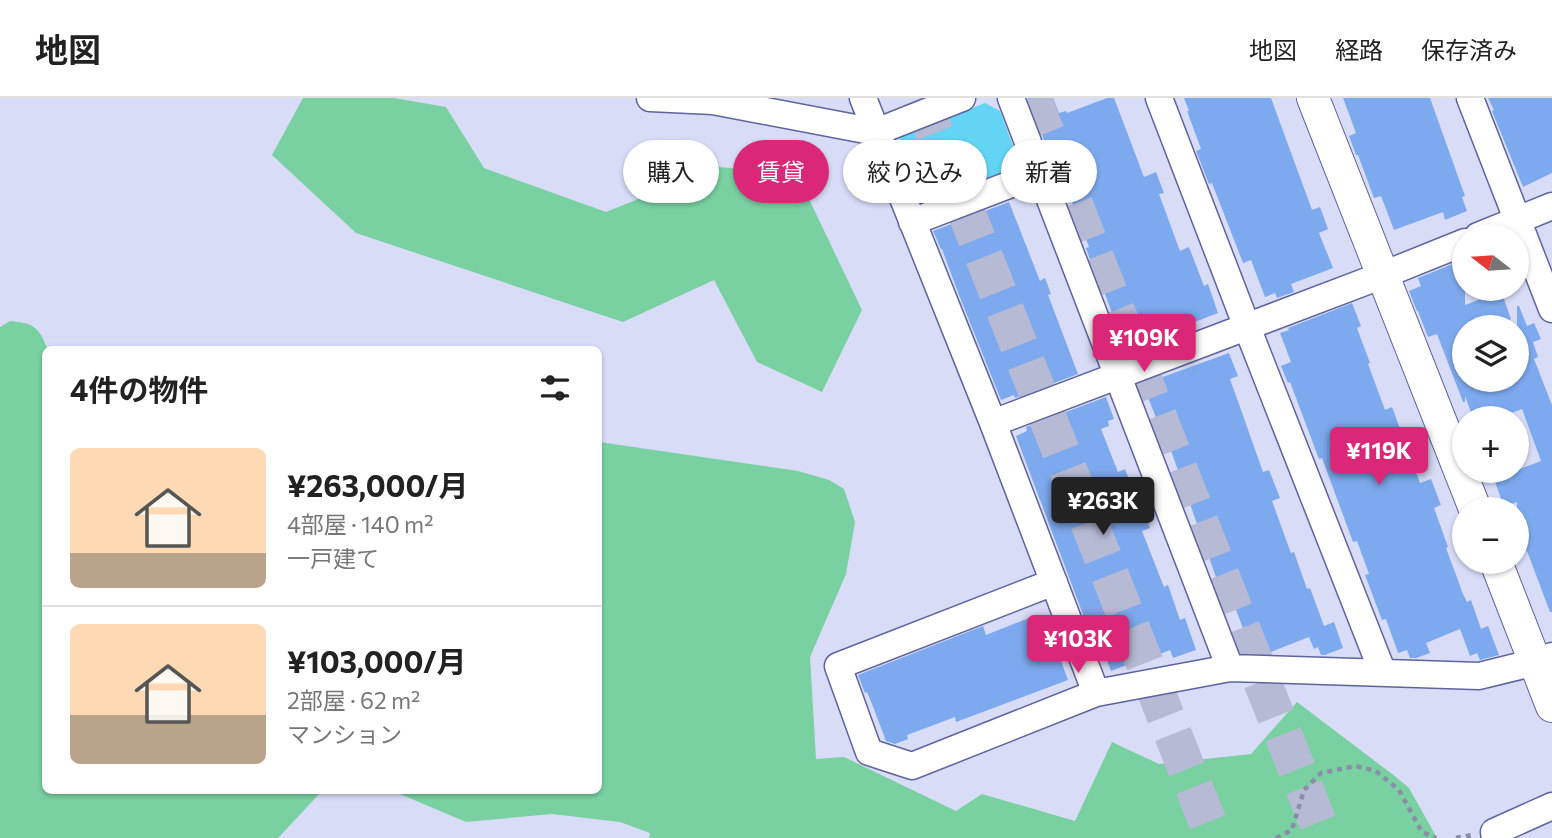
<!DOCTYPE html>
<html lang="ja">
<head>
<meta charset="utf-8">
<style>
  :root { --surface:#fff; --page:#f2f2f2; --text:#222; --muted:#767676; --line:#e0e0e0; --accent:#db2777 }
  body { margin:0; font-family:Commissioner,"Noto Sans JP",sans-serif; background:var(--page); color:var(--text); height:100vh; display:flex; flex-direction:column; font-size:26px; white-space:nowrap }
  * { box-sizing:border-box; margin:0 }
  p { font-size:23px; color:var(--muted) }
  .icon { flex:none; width:38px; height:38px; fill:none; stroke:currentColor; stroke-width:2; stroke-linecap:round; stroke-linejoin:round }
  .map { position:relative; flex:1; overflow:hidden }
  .sheet { position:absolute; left:42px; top:248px; width:560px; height:448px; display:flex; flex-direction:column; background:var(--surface); border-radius:10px; box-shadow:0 2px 5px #0004 }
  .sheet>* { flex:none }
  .banner { position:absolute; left:623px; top:42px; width:665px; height:63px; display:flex; gap:14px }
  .needle { width:46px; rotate:287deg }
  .tools { position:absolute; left:1452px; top:126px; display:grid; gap:14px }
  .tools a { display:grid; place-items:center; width:77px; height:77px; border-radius:50%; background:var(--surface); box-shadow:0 2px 5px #0004; font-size:35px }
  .price { position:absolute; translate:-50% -60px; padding:0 16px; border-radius:7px; background:var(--accent); color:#fff; font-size:23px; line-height:46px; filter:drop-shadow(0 2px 4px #0008) }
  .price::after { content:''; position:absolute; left:50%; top:42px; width:21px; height:16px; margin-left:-10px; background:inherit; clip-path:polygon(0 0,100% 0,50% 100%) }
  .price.on { background:#222; color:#fff }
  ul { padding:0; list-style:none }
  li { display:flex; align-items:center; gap:21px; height:175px; padding:0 28px }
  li+li { border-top:2px solid var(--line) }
  li span { display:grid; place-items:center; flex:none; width:196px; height:140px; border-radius:10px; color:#555 }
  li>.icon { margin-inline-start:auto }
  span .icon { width:84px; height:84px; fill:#fffc; stroke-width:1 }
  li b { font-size:30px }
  h2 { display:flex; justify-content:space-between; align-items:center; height:84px; padding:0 28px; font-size:30px }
  .tag { padding:0 24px; border-radius:32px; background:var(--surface); box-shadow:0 2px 5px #0004; font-size:24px; line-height:63px }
  .tag.on { background:var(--accent); color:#fff }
  header { display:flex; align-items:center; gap:42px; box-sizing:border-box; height:98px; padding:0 35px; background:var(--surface); border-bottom:2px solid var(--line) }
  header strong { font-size:33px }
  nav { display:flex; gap:38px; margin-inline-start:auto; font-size:24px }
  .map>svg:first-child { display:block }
  .green { fill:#79d1a2 }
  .water { fill:#63d4f4 }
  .building { fill:#7da9ee }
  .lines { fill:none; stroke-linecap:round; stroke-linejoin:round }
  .motorway-tunnel { stroke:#b6bad5; stroke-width:38; stroke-dasharray:38 19; stroke-linecap:butt }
  .minor-casing { stroke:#5e639e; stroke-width:29 }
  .tertiary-casing { stroke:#5e639e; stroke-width:34 }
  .path { stroke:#898da7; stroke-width:4.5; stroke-dasharray:5 5; stroke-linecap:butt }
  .minor { stroke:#fff; stroke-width:26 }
  .tertiary { stroke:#fff; stroke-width:32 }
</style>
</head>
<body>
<header>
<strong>地図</strong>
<nav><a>地図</a><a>経路</a><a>保存済み</a></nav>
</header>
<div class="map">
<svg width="1552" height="740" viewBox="0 0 1552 740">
  <rect width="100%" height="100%" fill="#d8dcf7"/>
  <!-- green -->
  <path class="green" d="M 303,0 L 394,0 L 446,9 L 484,70 L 606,114 L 718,69 L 797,76 L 862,212 L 822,294 L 757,264 L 714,182 L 623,224 L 356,135 L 272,57 Z
    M 10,223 C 34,225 39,229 48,252 L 46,252 L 46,693 L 322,693 L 278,740 L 0,740 L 0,229 Z
    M 599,344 L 798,373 L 829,382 L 844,391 L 855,424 L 846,476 L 810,559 L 816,661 L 844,659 L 956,713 L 982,696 L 1075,723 L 1112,644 L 1159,666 L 1251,656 L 1297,604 L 1396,679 L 1409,690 L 1437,740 L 649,740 L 650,735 L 620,724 L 552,716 L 466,724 L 393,693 L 598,693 Z"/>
  <!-- water -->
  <path class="water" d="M 985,5 L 1000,13 L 1022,73 L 920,114 L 895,55 L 901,39 Z"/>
  <!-- building -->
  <path class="building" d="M 1028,0 L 1053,0 L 1059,15 L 1066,13 L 1067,15 L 1107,0 L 1114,0 L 1144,79 L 1156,74 L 1164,95 L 1159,96 L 1180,153 L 1189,149 L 1204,188 L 1208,186 L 1218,215 L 1163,236 L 1164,238 L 1142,247 L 1139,238 L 1128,243 L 1117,214 L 1112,215 L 1095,169 L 1093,170 L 1086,150 L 1089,149 L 1068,93 L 1064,94 Z
    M 1184,0 L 1271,0 L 1312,112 L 1320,109 L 1328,131 L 1319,135 L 1333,170 L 1291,186 L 1294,194 L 1277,200 L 1275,195 L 1265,199 L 1251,162 L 1243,165 L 1212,85 L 1209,86 L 1196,53 L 1201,51 L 1187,13 L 1189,13 Z
    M 1343,0 L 1430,0 L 1465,98 L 1462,99 L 1467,113 L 1445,122 L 1443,114 L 1394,132 L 1381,98 L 1374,100 L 1358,57 L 1356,57 L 1349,38 L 1356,35 Z
    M 1488,0 L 1552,0 L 1552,75 L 1523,89 L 1492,13 L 1494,12 Z
    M 1009,104 L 1040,183 L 1045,180 L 1051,196 L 1048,197 L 1078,276 L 1015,300 L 1014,297 L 1001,302 L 959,197 L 942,151 L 941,151 L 933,133 Z
    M 1465,161 L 1465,207 L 1501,193 L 1511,221 L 1489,229 L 1465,229 L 1465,282 L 1517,282 L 1517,208 L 1519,208 L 1527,228 L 1534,225 L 1541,241 L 1533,244 L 1538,259 L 1534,261 L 1552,307 L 1552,514 L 1550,514 L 1527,453 L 1517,457 L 1517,404 L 1504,409 L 1494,381 L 1541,363 L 1522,311 L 1499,320 L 1473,320 L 1465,298 L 1465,304 L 1463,304 L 1437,236 L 1428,239 L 1418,213 L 1417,213 L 1409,193 L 1421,188 L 1418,180 Z
    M 1352,205 L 1361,228 L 1357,230 L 1370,265 L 1368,266 L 1385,312 L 1392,309 L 1420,385 L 1431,381 L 1441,407 L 1434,410 L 1448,449 L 1446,450 L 1463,496 L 1467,504 L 1471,502 L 1481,531 L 1488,528 L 1499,557 L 1480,562 L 1477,555 L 1470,558 L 1460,531 L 1426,545 L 1430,555 L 1416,560 L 1410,560 L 1407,552 L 1398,555 L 1386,521 L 1382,522 L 1365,477 L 1369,476 L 1357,443 L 1353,444 L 1322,360 L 1319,361 L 1290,284 L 1288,285 L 1281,268 L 1291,264 L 1280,235 L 1289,232 L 1288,230 Z
    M 1229,255 L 1238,278 L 1230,281 L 1263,374 L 1269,372 L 1280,400 L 1272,403 L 1291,455 L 1294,454 L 1307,491 L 1310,490 L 1324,528 L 1334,524 L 1343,550 L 1325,557 L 1321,557 L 1318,549 L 1314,551 L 1309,539 L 1268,555 L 1266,549 L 1252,554 L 1233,504 L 1228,506 L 1225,498 L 1221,500 L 1214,480 L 1216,479 L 1169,347 L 1162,350 L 1151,321 L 1156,320 L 1146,294 L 1163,287 L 1160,280 Z
    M 1106,299 L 1114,321 L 1108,323 L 1109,328 L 1101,331 L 1118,374 L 1125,371 L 1140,409 L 1142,408 L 1150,430 L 1142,433 L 1164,489 L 1168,487 L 1180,522 L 1185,520 L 1196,552 L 1173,560 L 1170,552 L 1160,556 L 1159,554 L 1111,573 L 1096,533 L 1090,535 L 1016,338 L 1027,333 L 1026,329 Z
    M 1034,518 L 1046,552 L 1056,549 L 1068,582 L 956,624 L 955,619 L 907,637 L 908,641 L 895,646 L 886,643 L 872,606 L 867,594 L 865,595 L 858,577 L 983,528 L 986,537 Z"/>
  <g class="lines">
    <!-- motorway-tunnel -->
    <path class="motorway-tunnel" d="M 921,0 L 1214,740
      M 1032,0 L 1324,740"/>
    <!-- minor casing -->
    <g class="minor-casing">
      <path id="minor" d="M 650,0 L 713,3 L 876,34 L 962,0
        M 863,0 L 993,325 L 1096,595
        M 1011,0 L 1230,570
        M 1159,0 L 1247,229 L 1383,575
        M 1470,0 L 1552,211
        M 912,124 L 1040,75
        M 1478,138 L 1552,108
        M 993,325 L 1383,177 L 1465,144
        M 1054,484 L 838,568 L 869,654 L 912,668 L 1096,595 L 1230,570 L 1479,578 L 1536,564 L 1552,558
        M 1495,740 L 1494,734 L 1552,708"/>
    </g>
    <!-- tertiary casing -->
    <g class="tertiary-casing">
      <path id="tertiary" d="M 1313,0 L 1475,411
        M 1496,464 L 1552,608"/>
    </g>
    <!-- path -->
    <path class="path" d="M 1276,740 L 1292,732 L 1304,692 L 1321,675 L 1355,668 L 1376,673 L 1399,692 L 1422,734 L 1436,740
      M 1456,740 L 1472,737"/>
    <!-- minor -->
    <use href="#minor" class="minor"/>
    <!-- tertiary -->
    <use href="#tertiary" class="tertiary"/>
  </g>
</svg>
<div class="tools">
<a><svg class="needle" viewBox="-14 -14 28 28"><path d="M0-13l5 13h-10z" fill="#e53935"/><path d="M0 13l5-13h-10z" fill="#767676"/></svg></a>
<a><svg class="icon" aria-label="layers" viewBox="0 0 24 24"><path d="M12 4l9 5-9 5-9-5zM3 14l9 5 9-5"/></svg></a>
<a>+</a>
<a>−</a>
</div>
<b class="price" style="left:1144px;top:276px">¥109K</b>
<b class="price" style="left:1379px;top:389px">¥119K</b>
<b class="price on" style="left:1103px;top:439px">¥263K</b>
<b class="price" style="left:1078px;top:577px">¥103K</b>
<div class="banner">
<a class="tag">購入</a>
<a class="tag on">賃貸</a>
<a class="tag">絞り込み</a>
<a class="tag">新着</a>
</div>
<section class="sheet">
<h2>4件の物件<svg class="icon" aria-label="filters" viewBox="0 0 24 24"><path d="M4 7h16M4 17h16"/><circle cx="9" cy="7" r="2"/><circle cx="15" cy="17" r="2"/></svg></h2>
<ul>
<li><span style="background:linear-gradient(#ffd9b3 75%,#b9a48a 0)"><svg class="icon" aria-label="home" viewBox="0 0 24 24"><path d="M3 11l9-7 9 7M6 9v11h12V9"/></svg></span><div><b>¥263,000/月</b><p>4部屋 · 140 m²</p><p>一戸建て</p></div></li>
<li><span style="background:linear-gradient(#ffd9b3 65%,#b9a48a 0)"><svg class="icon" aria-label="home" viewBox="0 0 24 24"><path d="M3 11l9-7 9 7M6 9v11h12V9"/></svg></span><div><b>¥103,000/月</b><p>2部屋 · 62 m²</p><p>マンション</p></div></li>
</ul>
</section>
</div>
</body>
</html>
